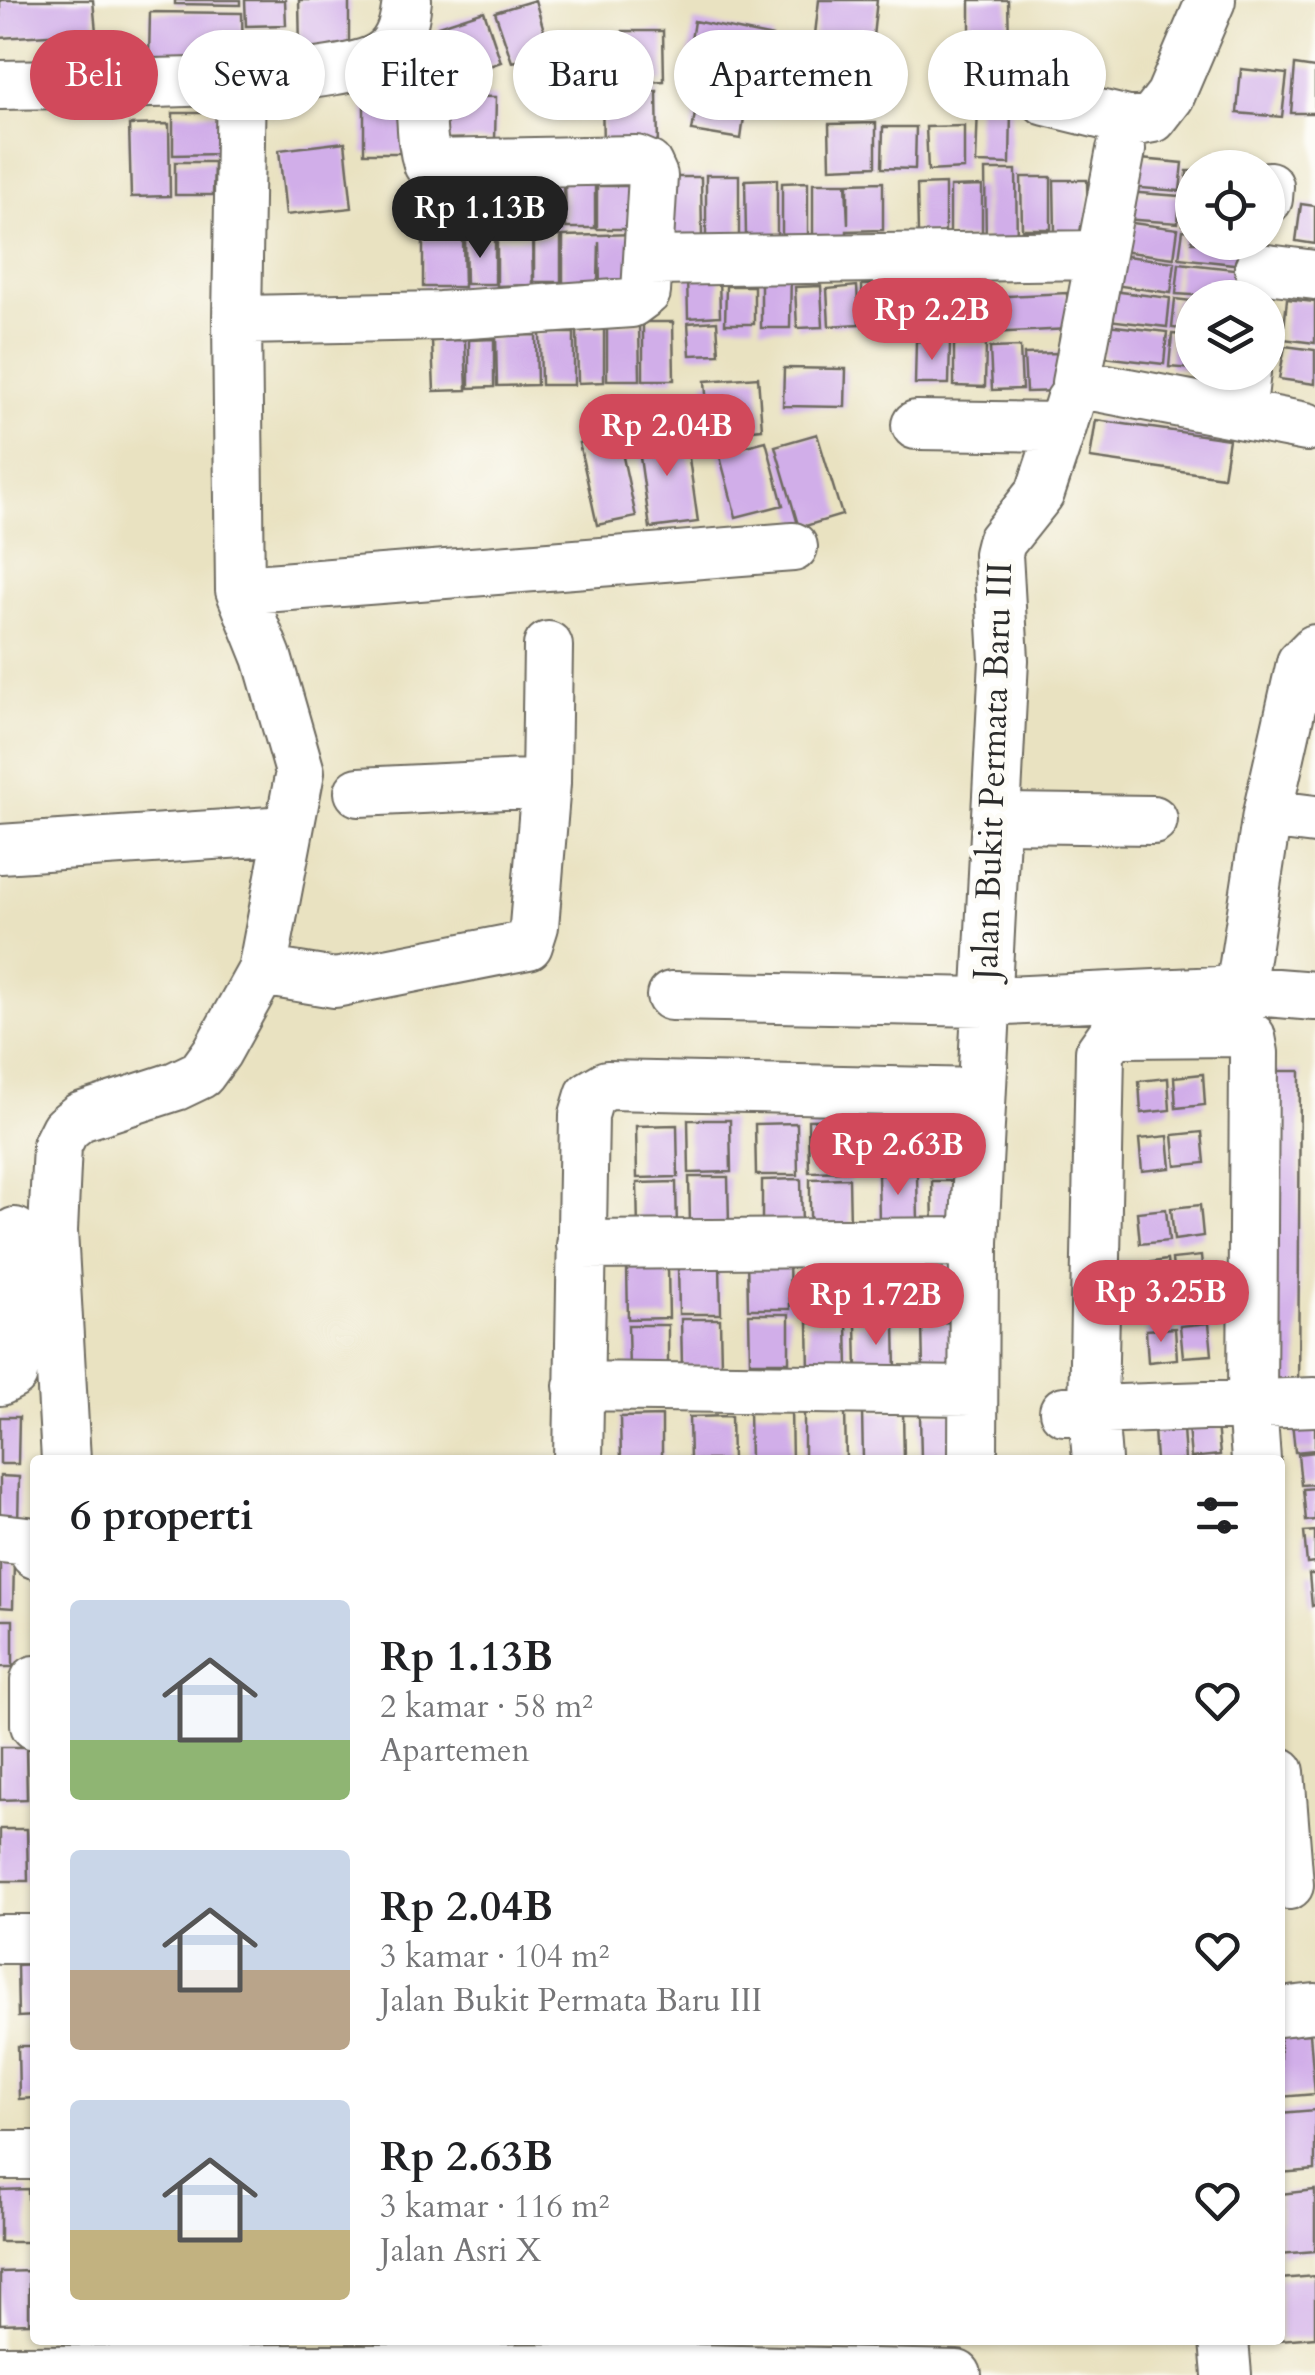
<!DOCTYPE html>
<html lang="id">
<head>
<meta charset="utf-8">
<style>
  :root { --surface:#fff; --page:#f6f6f6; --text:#202124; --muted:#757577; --accent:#d1495b }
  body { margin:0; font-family:Cardo,serif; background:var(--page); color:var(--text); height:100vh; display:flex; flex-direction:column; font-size:38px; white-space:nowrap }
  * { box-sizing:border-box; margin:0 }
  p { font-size:32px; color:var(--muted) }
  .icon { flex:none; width:55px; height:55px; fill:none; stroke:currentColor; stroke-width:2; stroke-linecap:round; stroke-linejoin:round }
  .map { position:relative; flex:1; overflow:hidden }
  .details { position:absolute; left:30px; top:1455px; width:1255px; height:890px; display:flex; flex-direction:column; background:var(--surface); border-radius:10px; box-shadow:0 2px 8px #0004 }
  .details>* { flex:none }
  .banner { position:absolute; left:30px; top:30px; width:1255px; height:90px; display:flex; gap:20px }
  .tools { position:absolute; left:1175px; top:150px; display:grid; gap:20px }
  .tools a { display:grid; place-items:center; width:110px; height:110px; border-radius:50%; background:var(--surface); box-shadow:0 2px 8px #0004; font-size:50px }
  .price { position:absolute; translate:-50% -85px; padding:0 22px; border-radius:35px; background:var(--accent); color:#fff; font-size:32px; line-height:65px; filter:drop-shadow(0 2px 5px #0008) }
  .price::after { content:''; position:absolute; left:50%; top:60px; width:30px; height:22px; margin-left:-15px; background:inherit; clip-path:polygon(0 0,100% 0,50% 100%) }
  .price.on { background:#222; color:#fff }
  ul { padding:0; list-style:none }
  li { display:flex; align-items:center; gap:30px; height:250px; padding:0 40px }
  li span { display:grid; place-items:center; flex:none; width:280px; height:200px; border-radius:10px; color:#555 }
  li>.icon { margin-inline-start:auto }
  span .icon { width:120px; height:120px; fill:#fffc; stroke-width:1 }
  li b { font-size:42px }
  h2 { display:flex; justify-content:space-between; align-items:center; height:120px; padding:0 40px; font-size:42px }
  .pill { padding:0 35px; border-radius:45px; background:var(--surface); box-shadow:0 2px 8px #0004; font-size:35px; line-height:90px }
  .pill.on { background:var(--accent); color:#fff }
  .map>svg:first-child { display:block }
  .building { fill:#d1aee9 }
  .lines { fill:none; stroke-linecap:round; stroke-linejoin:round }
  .minor-casing { stroke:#6e6b60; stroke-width:52 }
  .minor { stroke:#fff; stroke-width:48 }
  .labels { text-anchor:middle; stroke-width:10; stroke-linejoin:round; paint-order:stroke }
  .street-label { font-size:35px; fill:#2b2b2b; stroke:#fdfcf7 }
</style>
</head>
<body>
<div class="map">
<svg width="1315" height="2375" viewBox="0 0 1315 2375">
  <rect width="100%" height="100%" fill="#fdfcf7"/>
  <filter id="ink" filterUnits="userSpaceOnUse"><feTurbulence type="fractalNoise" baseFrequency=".01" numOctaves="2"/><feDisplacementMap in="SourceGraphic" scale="20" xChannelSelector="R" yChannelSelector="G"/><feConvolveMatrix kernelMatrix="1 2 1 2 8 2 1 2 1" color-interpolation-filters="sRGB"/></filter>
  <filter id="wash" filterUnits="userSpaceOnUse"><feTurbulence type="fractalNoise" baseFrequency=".0048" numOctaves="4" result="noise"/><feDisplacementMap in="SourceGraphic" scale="40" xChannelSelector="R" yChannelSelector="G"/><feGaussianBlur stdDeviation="2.25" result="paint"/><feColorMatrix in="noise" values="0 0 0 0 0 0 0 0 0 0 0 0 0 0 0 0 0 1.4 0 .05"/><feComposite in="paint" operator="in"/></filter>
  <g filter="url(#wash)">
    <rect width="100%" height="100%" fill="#e9e2c1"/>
    <g id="blocks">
      <!-- building -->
      <path class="building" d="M 0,0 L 93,0 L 96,32 L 0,38 Z
        M 175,0 L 240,0 L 240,5 L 175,4 Z
        M 245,0 L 285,0 L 286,25 L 246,26 Z
        M 299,0 L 349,0 L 349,51 L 300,52 Z
        M 535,0 L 551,54 L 512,62 L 495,12 Z
        M 819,0 L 877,0 L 867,92 L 809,86 Z
        M 970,0 L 1008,0 L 1009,42 L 970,43 Z
        M 484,11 L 501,62 L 458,77 L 438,26 Z
        M 150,12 L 242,13 L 243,60 L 149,59 Z
        M 694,21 L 773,37 L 764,81 L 687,66 Z
        M 623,31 L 663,31 L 664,81 L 626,83 Z
        M 1295,65 L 1315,68 L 1315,113 L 1291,113 Z
        M 1241,69 L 1287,74 L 1282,117 L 1237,113 Z
        M 657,91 L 658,149 L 603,149 L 602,92 Z
        M 442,96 L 496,97 L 495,140 L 445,141 Z
        M 698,96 L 746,103 L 741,139 L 692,131 Z
        M 364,103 L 415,103 L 415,153 L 364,153 Z
        M 978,107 L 1011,108 L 1010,164 L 976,163 Z
        M 173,113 L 221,113 L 220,154 L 173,155 Z
        M 876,123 L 876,166 L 830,168 L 829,124 Z
        M 169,124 L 170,196 L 131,197 L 129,125 Z
        M 964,126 L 964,169 L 928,171 L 926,127 Z
        M 883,127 L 916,127 L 915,169 L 882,168 Z
        M 345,142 L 352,208 L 286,215 L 279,150 Z
        M 1130,158 L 1183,163 L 1180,191 L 1128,187 Z
        M 175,162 L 214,162 L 213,195 L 175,195 Z
        M 985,170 L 1016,170 L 1017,246 L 986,246 Z
        M 1187,171 L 1192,171 L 1192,197 L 1186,196 Z
        M 460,174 L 460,234 L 424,234 L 423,175 Z
        M 462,174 L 495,174 L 495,233 L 463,232 Z
        M 497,174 L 532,174 L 533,230 L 498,231 Z
        M 706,175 L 739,175 L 739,236 L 706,237 Z
        M 563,177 L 563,230 L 535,230 L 534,178 Z
        M 565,177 L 595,177 L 595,228 L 566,228 Z
        M 672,177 L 701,177 L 702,237 L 672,238 Z
        M 1021,177 L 1051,177 L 1051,229 L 1022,229 Z
        M 777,179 L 777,236 L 746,236 L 745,180 Z
        M 1054,180 L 1087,180 L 1088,233 L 1055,233 Z
        M 808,182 L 808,240 L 782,240 L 782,183 Z
        M 883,182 L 883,230 L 847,231 L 847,241 L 813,241 L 813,183 L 846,183 L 848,224 L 848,183 Z
        M 945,184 L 945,234 L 918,235 L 917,185 Z
        M 597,186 L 634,186 L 635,229 L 597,229 Z
        M 982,186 L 982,238 L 950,238 L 950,187 Z
        M 1126,192 L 1180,196 L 1178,223 L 1124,219 Z
        M 1186,198 L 1192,199 L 1192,226 L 1183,225 Z
        M 1301,204 L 1315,206 L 1315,244 L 1296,241 Z
        M 1125,222 L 1178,229 L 1174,258 L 1121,251 Z
        M 1183,230 L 1192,231 L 1192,242 L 1246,242 L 1243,265 L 1179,258 Z
        M 636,234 L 636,288 L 600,288 L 599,242 L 598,283 L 563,284 L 563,236 Z
        M 561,236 L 561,282 L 534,282 L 534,237 Z
        M 497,238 L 532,238 L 533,285 L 497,286 Z
        M 423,239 L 463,239 L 464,287 L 423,287 Z
        M 465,239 L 495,239 L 495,284 L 466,284 Z
        M 1118,255 L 1175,262 L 1171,293 L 1114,285 Z
        M 1179,263 L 1243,270 L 1240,298 L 1176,294 Z
        M 761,269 L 791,270 L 790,328 L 761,328 Z
        M 719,275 L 720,316 L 688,318 L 687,277 Z
        M 862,285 L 893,285 L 893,327 L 863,327 Z
        M 726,286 L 754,286 L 754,324 L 725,324 Z
        M 821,286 L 823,327 L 797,328 L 795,287 Z
        M 857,286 L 859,324 L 829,326 L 827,289 Z
        M 927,289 L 929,330 L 899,332 L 896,291 Z
        M 960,291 L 963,329 L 934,332 L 930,294 Z
        M 1112,291 L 1170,298 L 1167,327 L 1108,320 Z
        M 1067,293 L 1069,329 L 969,334 L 967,298 Z
        M 1175,299 L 1192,301 L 1192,330 L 1172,328 Z
        M 1287,299 L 1315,302 L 1315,343 L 1283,339 Z
        M 717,321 L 719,354 L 690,355 L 688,323 Z
        M 643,322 L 673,322 L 674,380 L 643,380 Z
        M 639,324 L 640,380 L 607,380 L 607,325 Z
        M 1107,325 L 1167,332 L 1164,364 L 1103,357 Z
        M 604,329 L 604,382 L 578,383 L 577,330 Z
        M 540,333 L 574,333 L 574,385 L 541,385 Z
        M 1172,334 L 1192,336 L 1192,369 L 1169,367 Z
        M 536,335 L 537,385 L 497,386 L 496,336 Z
        M 494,339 L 494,387 L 469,388 L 469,340 Z
        M 465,340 L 467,390 L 434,391 L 432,341 Z
        M 916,341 L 950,342 L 949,384 L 915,384 Z
        M 954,344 L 986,345 L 985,387 L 954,386 Z
        M 1285,346 L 1315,350 L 1315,384 L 1279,379 Z
        M 1020,347 L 1022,389 L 992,390 L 990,348 Z
        M 1059,353 L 1061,391 L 1026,392 L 1024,354 Z
        M 784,368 L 846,369 L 845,407 L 783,406 Z
        M 758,377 L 762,429 L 709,434 L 705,381 Z
        M 1096,420 L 1229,439 L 1223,477 L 1090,458 Z
        M 685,430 L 698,522 L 650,528 L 637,436 Z
        M 618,434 L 636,517 L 597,525 L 579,443 Z
        M 817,434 L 842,515 L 799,528 L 775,446 Z
        M 766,441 L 783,505 L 736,517 L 719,453 Z
        M 1265,1071 L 1300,1071 L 1298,1397 L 1262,1397 Z
        M 1203,1074 L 1205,1105 L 1176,1108 L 1174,1077 Z
        M 1168,1078 L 1170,1110 L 1141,1113 L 1139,1081 Z
        M 917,1116 L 917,1169 L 876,1170 L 875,1117 Z
        M 850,1119 L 851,1171 L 809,1172 L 808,1120 Z
        M 688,1120 L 730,1120 L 731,1172 L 689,1173 Z
        M 797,1123 L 798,1175 L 756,1175 L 755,1124 Z
        M 929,1124 L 971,1124 L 972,1175 L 930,1176 Z
        M 677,1125 L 678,1177 L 637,1178 L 636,1126 Z
        M 1202,1132 L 1205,1163 L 1176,1166 L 1173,1135 Z
        M 1168,1136 L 1171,1168 L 1142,1171 L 1139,1139 Z
        M 917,1174 L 918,1222 L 879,1223 L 878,1175 Z
        M 689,1177 L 728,1177 L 729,1225 L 690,1225 Z
        M 849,1178 L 850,1226 L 810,1227 L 810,1179 Z
        M 801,1179 L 802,1227 L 762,1228 L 762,1180 Z
        M 932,1181 L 971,1181 L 972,1229 L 933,1229 Z
        M 676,1182 L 677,1230 L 638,1231 L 637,1183 Z
        M 1200,1205 L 1203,1236 L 1174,1240 L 1171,1208 Z
        M 1166,1209 L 1169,1241 L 1140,1244 L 1137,1212 Z
        M 789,1256 L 790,1309 L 748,1309 L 747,1257 Z
        M 1201,1256 L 1204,1288 L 1175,1291 L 1172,1259 Z
        M 1167,1260 L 1170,1292 L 1141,1295 L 1138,1264 Z
        M 720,1262 L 721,1314 L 679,1314 L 678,1263 Z
        M 846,1265 L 847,1317 L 806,1318 L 805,1266 Z
        M 919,1265 L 961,1265 L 962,1317 L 920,1318 Z
        M 668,1266 L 669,1318 L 628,1319 L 627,1267 Z
        M 895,1266 L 896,1318 L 854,1319 L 853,1267 Z
        M 749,1314 L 789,1314 L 789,1362 L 750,1362 Z
        M 681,1319 L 720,1319 L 721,1367 L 682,1367 Z
        M 847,1322 L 848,1370 L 809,1371 L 808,1323 Z
        M 961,1322 L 961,1370 L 923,1371 L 922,1323 Z
        M 895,1323 L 896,1371 L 857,1372 L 856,1324 Z
        M 1209,1323 L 1212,1355 L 1183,1357 L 1180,1326 Z
        M 628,1325 L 668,1325 L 668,1373 L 629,1373 Z
        M 1175,1328 L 1177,1359 L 1148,1362 L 1146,1330 Z
        M 791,1410 L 792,1460 L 750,1460 L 749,1411 Z
        M 804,1411 L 845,1411 L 846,1460 L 804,1460 Z
        M 862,1412 L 903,1412 L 904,1460 L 863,1460 Z
        M 962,1413 L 963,1460 L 921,1460 L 920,1414 Z
        M 662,1416 L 662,1460 L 621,1460 L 620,1417 Z
        M 731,1416 L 732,1460 L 690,1460 L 689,1417 Z
        M 0,1417 L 19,1417 L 18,1464 L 0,1464 Z
        M 1315,1419 L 1315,1450 L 1295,1452 L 1292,1421 Z
        M 1217,1424 L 1220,1455 L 1191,1458 L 1188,1426 Z
        M 1183,1428 L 1185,1460 L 1156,1460 L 1154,1430 Z
        M 1315,1452 L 1315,1484 L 1301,1485 L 1298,1454 Z
        M 0,1476 L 19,1477 L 18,1524 L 0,1523 Z
        M 1315,1488 L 1315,1520 L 1306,1521 L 1303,1489 Z
        M 1315,1531 L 1315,1563 L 1307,1564 L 1304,1532 Z
        M 0,1561 L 14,1561 L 13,1608 L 0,1607 Z
        M 1309,1574 L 1315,1574 L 1315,1605 L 1312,1606 Z
        M 0,1620 L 13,1620 L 13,1667 L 0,1667 Z
        M 0,1747 L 26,1747 L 27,1799 L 0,1800 Z
        M 0,1829 L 27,1829 L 28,1881 L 0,1881 Z
        M 35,1964 L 35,2016 L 18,2017 L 17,1965 Z
        M 1310,2034 L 1315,2094 L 1280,2097 L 1280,2036 Z
        M 18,2046 L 35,2046 L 35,2098 L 19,2099 Z
        M 1315,2110 L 1315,2170 L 1280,2173 L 1280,2113 Z
        M 28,2189 L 29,2242 L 0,2242 L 0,2190 Z
        M 1315,2190 L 1315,2251 L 1280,2254 L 1280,2194 Z
        M 29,2271 L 29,2323 L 0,2324 L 0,2272 Z
        M 1315,2276 L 1315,2337 L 1280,2340 L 1280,2279 Z"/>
    </g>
  </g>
  <g filter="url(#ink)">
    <use href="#blocks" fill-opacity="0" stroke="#6e6b60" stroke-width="2.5"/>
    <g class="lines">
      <!-- minor casing -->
      <g class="minor-casing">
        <path id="minor" d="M 0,85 C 70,83 337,88 383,55 C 401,42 405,20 407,0
          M 1046,101 L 1132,122 L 1153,118 L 1170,96 L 1211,0
          M 1121,150 L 1076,383 L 1306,427
          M 1268,199 L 1269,186
          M 650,261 L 1099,255
          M 1259,268 L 1315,275
          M 237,320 L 440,316 L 631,303 L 646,292 L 653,176 L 648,165 L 636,160 L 428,164 C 413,118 436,85 386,53
          M 1241,414 L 1246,372
          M 916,425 L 1062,427 L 1070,401
          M 240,590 L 793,547
          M 359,792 L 546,783
          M 1267,814 L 1315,820
          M 997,818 L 1153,820
          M 0,849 L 287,830
          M 262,971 L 335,983 L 528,945 L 534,926 L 546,783 L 548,646
          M 1240,990 L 1267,814 L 1301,663 L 1315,649
          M 671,996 L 984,1002 L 1240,990 L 1315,996
          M 581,1245 L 974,1242
          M 0,1381 L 13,1374 L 16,1354 L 15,1232
          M 578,1386 L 973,1391
          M 1064,1411 L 1315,1402
          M 66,1460 L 53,1231 L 57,1145 L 65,1129 L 80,1117 L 176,1086 L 201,1074 L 217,1052 L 262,971 L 300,772 L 267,657 L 240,590 L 237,320 L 241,79
          M 578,1460 L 584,1115 L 590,1095 L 607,1085 L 980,1093
          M 973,1460 L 974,1242 L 1004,660 L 998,554 L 1001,542 L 1040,493 L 1062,427
          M 1097,1460 L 1093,1411 L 1100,1052 L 1112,1035 L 1123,1033 L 1238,1032 L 1251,1037 L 1254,1053 L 1252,1405 L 1256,1460
          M 0,1538 L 28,1541 L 35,1554
          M 35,1725 L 35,1680
          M 1280,1772 L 1289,1885
          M 0,1939 L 35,1939
          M 1280,2012 L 1315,2008
          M 0,2155 L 35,2155
          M 1224,2340 L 1227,2375
          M 0,2370 L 648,2368 L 957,2375"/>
      </g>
      <!-- minor -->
      <use href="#minor" class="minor"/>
    </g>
  </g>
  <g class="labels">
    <!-- street labels -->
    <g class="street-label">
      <text transform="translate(992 771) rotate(-88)" y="12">Jalan Bukit Permata Baru III</text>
    </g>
  </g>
</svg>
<div class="tools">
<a><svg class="icon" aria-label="locate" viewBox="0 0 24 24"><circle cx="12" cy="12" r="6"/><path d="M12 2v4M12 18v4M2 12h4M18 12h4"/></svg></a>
<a><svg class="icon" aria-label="layers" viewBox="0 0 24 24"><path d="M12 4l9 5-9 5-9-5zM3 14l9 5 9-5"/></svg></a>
</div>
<b class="price on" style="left:480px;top:261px">Rp 1.13B</b>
<b class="price" style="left:932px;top:363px">Rp 2.2B</b>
<b class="price" style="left:667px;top:479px">Rp 2.04B</b>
<b class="price" style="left:898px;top:1198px">Rp 2.63B</b>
<b class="price" style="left:1161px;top:1345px">Rp 3.25B</b>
<b class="price" style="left:876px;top:1348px">Rp 1.72B</b>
<div class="banner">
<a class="pill on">Beli</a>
<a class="pill">Sewa</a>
<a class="pill">Filter</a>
<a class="pill">Baru</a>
<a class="pill">Apartemen</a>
<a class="pill">Rumah</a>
</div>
<section class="details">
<h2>6 properti<svg class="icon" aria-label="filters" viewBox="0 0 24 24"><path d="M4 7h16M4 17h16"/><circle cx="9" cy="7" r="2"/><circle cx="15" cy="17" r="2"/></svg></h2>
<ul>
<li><span style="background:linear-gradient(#c9d6e8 70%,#8fb573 0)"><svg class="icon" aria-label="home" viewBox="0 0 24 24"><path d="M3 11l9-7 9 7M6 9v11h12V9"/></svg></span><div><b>Rp 1.13B</b><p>2 kamar · 58 m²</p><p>Apartemen</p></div><svg class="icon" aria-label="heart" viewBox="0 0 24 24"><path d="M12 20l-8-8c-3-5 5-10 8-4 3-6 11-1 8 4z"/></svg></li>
<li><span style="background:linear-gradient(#c9d6e8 60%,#b9a48a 0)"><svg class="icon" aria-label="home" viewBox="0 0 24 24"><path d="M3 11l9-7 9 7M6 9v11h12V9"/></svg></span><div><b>Rp 2.04B</b><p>3 kamar · 104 m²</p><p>Jalan Bukit Permata Baru III</p></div><svg class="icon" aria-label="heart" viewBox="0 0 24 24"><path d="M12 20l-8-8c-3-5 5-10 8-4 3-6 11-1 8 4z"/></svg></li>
<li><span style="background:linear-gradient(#c9d6e8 65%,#c2b280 0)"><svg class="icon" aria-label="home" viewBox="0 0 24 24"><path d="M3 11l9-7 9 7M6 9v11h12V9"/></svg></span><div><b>Rp 2.63B</b><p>3 kamar · 116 m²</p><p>Jalan Asri X</p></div><svg class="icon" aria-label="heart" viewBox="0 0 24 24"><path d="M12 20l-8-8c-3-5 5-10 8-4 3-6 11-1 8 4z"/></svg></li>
</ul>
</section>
</div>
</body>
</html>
